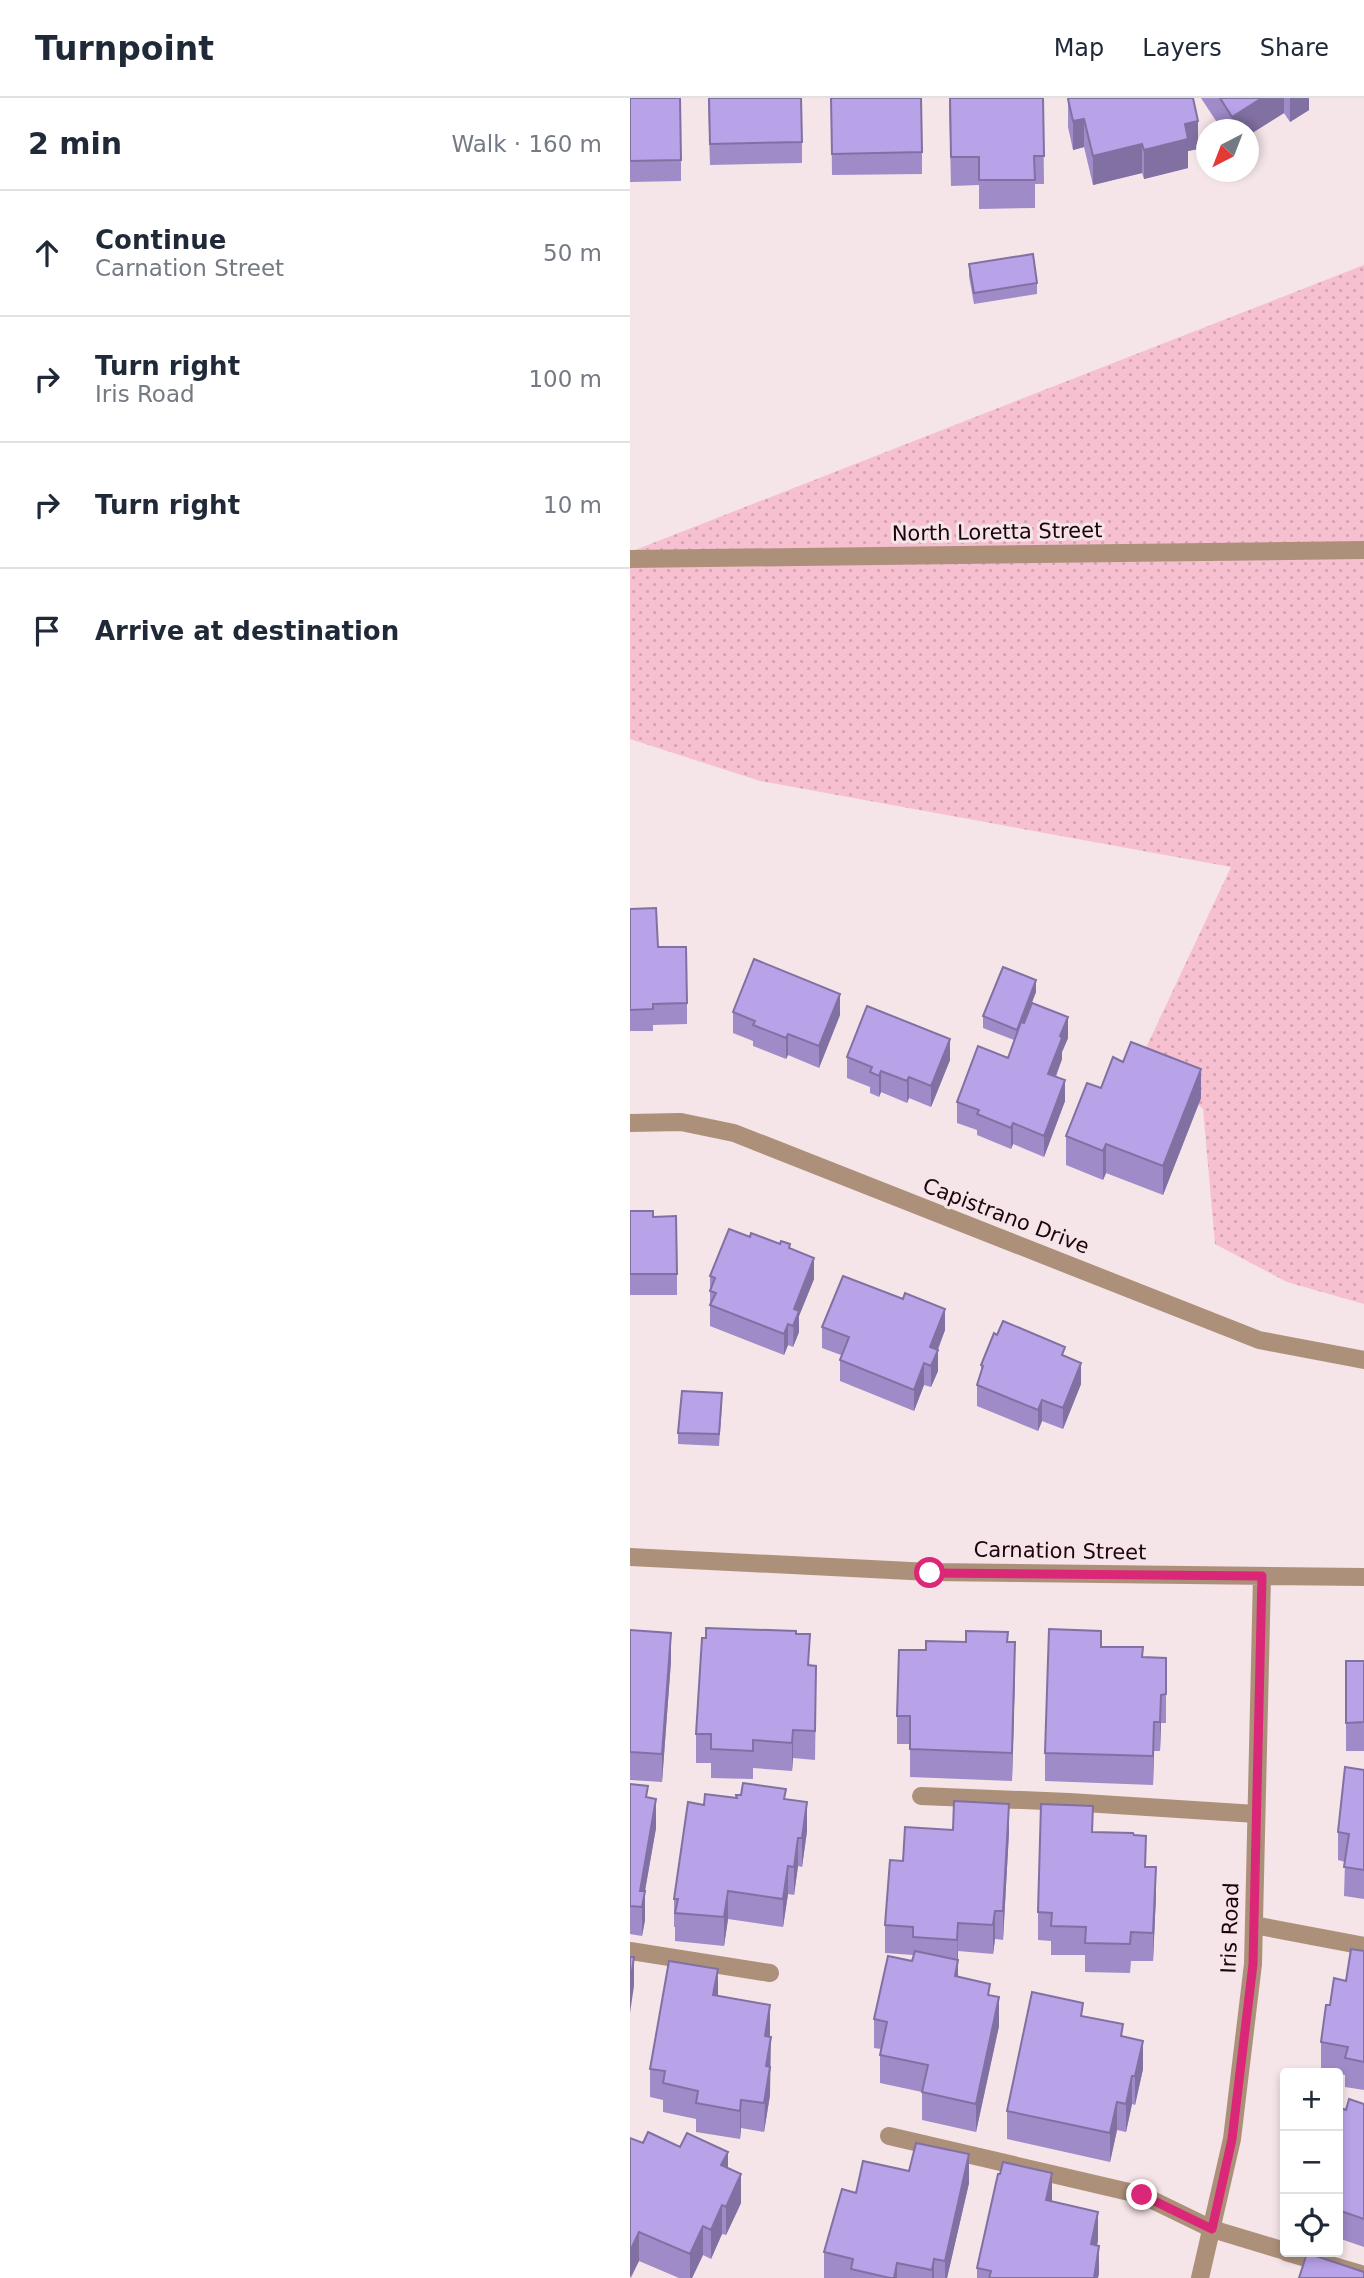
<!DOCTYPE html>
<meta charset="utf-8">
<style>
:root{--surface:#fff;--page:#f2f2f3;--text:#1f2937;--muted:#747a83;--line:#e0e1e3}
body{margin:0;font-family:"DejaVu Sans",sans-serif;background:var(--page);color:var(--text)}
.controls{position:absolute;right:21px;bottom:21px;display:grid;overflow:hidden;border-radius:7px;box-shadow:0 4px 10px #0003}
.controls button{width:63px;height:63px;display:grid;place-items:center;padding:0;border:0;border-bottom:2px solid var(--line);background:var(--surface);color:var(--text);font:35px sans-serif}
.compass{position:absolute;left:566px;top:21px;width:63px;height:63px;border-radius:50%;background:var(--surface);box-shadow:0 4px 10px #0003;rotate:222deg}
.stop{position:absolute;width:21px;height:21px;margin:-16px;border:5px solid #db2777;border-radius:50%;background:#fff}
.stop.end{background:#db2777;border-color:#fff;box-shadow:0 2px 7px #0008}
.list{margin:0;padding:0;list-style:none}
h2{display:flex;justify-content:space-between;align-items:center;height:91px;margin:0;padding:0 28px;font-size:30px}
h2 small{font-size:23px;font-weight:400;color:var(--muted)}
.list li{display:grid;grid-template-columns:46px 1fr auto;gap:21px;align-items:center;box-sizing:border-box;height:126px;padding:0 28px;border-top:2px solid var(--line)}
.list b{display:block;font-size:26px;white-space:nowrap}
.list p{margin:0;font-size:23px;white-space:nowrap;color:var(--muted)}
.list em{font-size:23px;font-style:normal;color:var(--muted)}
.icon{flex:none;width:38px;height:38px;fill:none;stroke:currentColor;stroke-width:2;stroke-linecap:round;stroke-linejoin:round}
.map{position:relative;flex:none;width:734px;height:2180px;overflow:hidden}
header{display:flex;align-items:center;gap:42px;box-sizing:border-box;height:98px;padding:0 35px;background:var(--surface);border-bottom:2px solid var(--line)}
header strong{font-size:33px}
nav{display:flex;gap:38px;margin-inline-start:auto;font-size:24px}
main{display:flex}
aside{flex:1;background:var(--surface)}
.map>svg:first-child{display:block}
.grass{fill:url(#grass-dots)}
.lines{fill:none;stroke-linecap:round;stroke-linejoin:round}
.service{stroke:#ac907a;stroke-width:18}
.minor{stroke:#ac907a;stroke-width:18}
.tertiary{stroke:#ac907a;stroke-width:18}
.wall{fill:#9e8bc8}
.shaded-wall{fill:#8171a2}
.building{fill:#b8a2e8;stroke:#8171a2;stroke-width:2}
.route{stroke:#db2777;stroke-width:9}
.labels{text-anchor:middle;dominant-baseline:central;stroke-width:6;stroke-linejoin:round;paint-order:stroke}
.street-label{font-size:21px;fill:#1d030d;stroke:#f5e4e8}
</style>
<header>
<strong>Turnpoint</strong>
<nav><a>Map</a><a>Layers</a><a>Share</a></nav>
</header>
<main>
<aside>
<h2>2 min<small>Walk · 160 m</small></h2>
<ul class="list">
<li><svg class="icon" aria-label="ahead" viewBox="0 0 24 24"><path d="M12 20V5M6 11l6-6 6 6"/></svg><div><b>Continue</b><p>Carnation Street</p></div><em>50 m</em></li>
<li><svg class="icon" aria-label="right" viewBox="0 0 24 24"><path d="M7 20v-9h11M14 6l5 5-5 5"/></svg><div><b>Turn right</b><p>Iris Road</p></div><em>100 m</em></li>
<li><svg class="icon" aria-label="right" viewBox="0 0 24 24"><path d="M7 20v-9h11M14 6l5 5-5 5"/></svg><div><b>Turn right</b></div><em>10 m</em></li>
<li><svg class="icon" aria-label="arrive" viewBox="0 0 24 24"><path d="M6 21V4h12l-3 4 3 4H6"/></svg><div><b>Arrive at destination</b></div></li>
</ul>
</aside>
<div class="map">
<svg width="734" height="2180" viewBox="0 0 734 2180">
<defs>
<pattern id="grass-dots" width="8" height="8" patternUnits="userSpaceOnUse" patternTransform="scale(1.75)"><rect width="8" height="8" fill="#f6c0d0"/><path d="M2 2h.1M6 6h.1" fill="none" stroke="#d2a3b1" stroke-width="1.8" stroke-linecap="round"/></pattern>
</defs>
<rect width="100%" height="100%" fill="#f5e4e8"/>
<path class="grass" d="M734,167V1206L657,1184L585,1146L573,1011L514,954L601,769L130,683L0,641V454Z"/>
<g class="lines">
<path class="service" d="M291,1698L439,1704L626,1716
M624,1827L734,1848
M0,1853L140,1875
M259,2038L512,2097L582,2131L655,2153
M656,2154L734,2177"/>
<path class="minor" d="M0,461L734,452
M0,1459L300,1474L734,1479
M570,2180L602,2041L623,1866L632,1478"/>
<path class="tertiary" d="M0,1025L51,1024L104,1035L629,1242L734,1262"/>
</g>
<path class="wall" d="M0,0L51,62V83L0,84Z
M78,0L172,44V65L80,67Z
M201,0L292,54V76L202,77Z
M319,0H413L414,86H405V110L349,111V87L321,88Z
M571,0H679V12L660,24L654,15L619,37V32H592Z
M438,1L568,51L558,53V70L514,81L512,75L463,87L454,49L443,52L438,29Z
M339,166L407,185V196L344,206L339,178Z
M0,811L28,849L57,905V926L23,927V933H0Z
M406,894L394,924L438,940L432,954V961L426,979L435,1003L414,1059L383,1046L381,1051L347,1037V1032L327,1025V1004L378,960L384,942L353,930V918Z
M103,914L210,917L189,970L158,957L156,961L123,948V943L103,935Z
M217,959L320,962L301,1009L279,1000L277,1005L251,994L249,999L240,995V989L217,980Z
M471,990L571,1000L533,1097L476,1075L473,1082L436,1067V1038Z
M0,1113L23,1119L47,1176V1197H0Z
M120,1139L160,1150L184,1181L169,1218V1234L163,1249L158,1247L154,1257L80,1228V1178Z
M192,1229L315,1232L308,1252V1273L301,1289L294,1287L284,1313L210,1283V1262L211,1257L192,1250Z
M367,1237L435,1259L451,1286L433,1331L412,1323L408,1333L347,1308V1287L351,1274V1267Z
M92,1307L89,1348L48,1346V1335Z
M0,1532L41,1563L32,1684L0,1682Z
M166,1536L180,1567L186,1596L185,1662L163,1660L162,1673L123,1670V1681L81,1680V1665H66V1636Z
M378,1544L385,1573L382,1683L280,1679V1646H267V1618L296,1552Z
M471,1549L513,1559L536,1560V1625H531L530,1653H524L523,1687L415,1683V1655Z
M716,1563H734V1653H716Z
M734,1672V1801L714,1798L715,1764L708,1762V1734Z
M0,1686L18,1700L26,1730L15,1793V1822L12,1838L0,1836Z
M106,1700L156,1701L177,1733L172,1769L168,1768L164,1797L158,1796L153,1829L98,1821L94,1848L45,1843V1829H44V1801L74,1707Z
M323,1732L379,1734L373,1842L365,1841L363,1856L328,1853V1879L360,1897L369,1928L346,2034L292,2022V1994L250,1985V1957L251,1951L244,1950V1921L282,1863L283,1860V1857L255,1855V1827L273,1763Z
M463,1734L516,1769L526,1797L523,1863H501L500,1875L455,1874V1857H421V1843L408,1842V1814Z
M734,1853V1992L715,1989V1977L691,1973V1944L700,1907Z
M88,1898L140,1936V1997L134,2034L111,2030L110,2041L66,2034V2021L33,2014V2002L20,1999V1971Z
M453,1918L493,1938L513,1971L505,2007L502,2006L496,2034L487,2032L480,2064L377,2041V2013Z
M734,2006V2149L708,2140V2009L716,2012Z
M13,2045L50,2049L98,2070L111,2105L96,2137L92,2136L81,2161L73,2157L62,2180H49L9,2163L1,2180Z
M279,2073L339,2085L317,2180H194V2154L226,2095Z
M422,2104L468,2142L467,2147L468,2180H347V2170Z"/>
<path class="shaded-wall" d="M632,0H654V15L619,37V32H602V19Z
M660,0H679V12L660,24Z
M454,21V49L443,52V23Z
M568,23V51L558,53V70L514,81V52L555,26Z
M512,46V75L463,87V58Z
M406,882V894L387,943V932Z
M210,896V917L189,970V948Z
M438,919V940L432,954V961L418,997V976L430,938Z
M158,936V957L156,961V940Z
M320,941V962L301,1009V988Z
M571,971V1000L533,1097V1068Z
M251,973V994L249,999V978Z
M279,979V1000L277,1005V983Z
M435,982V1003L414,1059V1038Z
M383,1025V1046L381,1051V1030Z
M476,1046V1075L473,1082V1053Z
M184,1160V1181L169,1218V1234L163,1249L164,1211Z
M315,1211V1232L301,1268L300,1249Z
M158,1226V1247L154,1257V1236Z
M308,1252V1273L301,1289V1268Z
M294,1265V1287L284,1313V1292Z
M451,1265V1286L433,1331V1310Z
M412,1302V1323L408,1333V1312Z
M41,1535V1563L32,1684V1656Z
M385,1544V1573L382,1683V1655Z
M531,1597V1625L530,1653V1624Z
M524,1624V1653L523,1687V1658Z
M163,1632V1660L162,1673V1645Z
M26,1701V1730L12,1809L10,1793Z
M177,1704V1733L172,1769V1740Z
M379,1706V1734L373,1842V1813Z
M168,1740V1768L164,1797V1769Z
M158,1768V1796L153,1829V1801Z
M526,1769V1797L523,1863V1835Z
M15,1793V1822L12,1838V1809Z
M98,1793V1821L94,1848V1819Z
M365,1813V1841L363,1856V1827Z
M328,1825V1864V1862V1890L325,1878L327,1866Z
M4,1859V1888L0,1915V1887Z
M88,1871V1899L83,1897Z
M369,1899V1928L346,2034V2006Z
M140,1907V1936L135,1966V1938Z
M141,1939L140,1997L134,2034L136,1968Z
M513,1943V1971L505,2007V1978Z
M502,1978V2006L496,2034V2006Z
M111,2002V2030L110,2041V2013Z
M487,2004V2032L480,2064V2035Z
M98,2054V2083L91,2067Z
M339,2056V2085L317,2180H315V2163Z
M422,2075V2103L416,2102Z
M111,2076V2105L96,2137V2109Z
M92,2107V2136L81,2161V2132Z
M468,2114V2142L461,2175V2146Z
M73,2128V2157L62,2180H60V2156Z
M9,2134V2163L0,2180V2153Z
M469,2148V2176L468,2180H464Z
M304,2161V2180H302V2172Z
M267,2165V2180H264Z"/>
<path class="building" d="M0,0H50L51,62L0,63Z
M79,0H171L172,44L80,46Z
M201,0H291L292,54L202,56Z
M320,0H413L414,58H404L405,82H349V59H321Z
M440,0H563L568,23L555,26L558,41L514,52L512,46L463,58L454,21L443,23L438,1Z
M590,0H632L602,19Z
M403,156L407,185L344,195L339,166Z
M26,810L28,849H56L57,905L23,906V911L0,912V811Z
M124,861L210,896L189,948L158,936L156,940L123,927L125,923L103,914Z
M373,869L406,882L387,932L353,918Z
M402,905L438,919L430,938L432,940L418,976L435,982L414,1038L383,1025L381,1030L347,1016L349,1012L327,1004L348,948L378,960L391,924L394,925Z
M237,908L320,941L301,988L279,979L277,983L251,973L249,978L240,974L242,969L217,959Z
M501,944L571,971L533,1068L476,1046L473,1053L436,1038L457,985L471,990L483,959L493,964Z
M0,1113H23V1119L46,1118L47,1176H0Z
M99,1131L120,1139L121,1135L150,1146L151,1143L160,1146L159,1150L184,1160L164,1211L169,1213L163,1228L158,1226L154,1236L80,1207L86,1195L80,1193L85,1180L80,1178Z
M213,1178L273,1201L275,1195L315,1211L300,1249L308,1252L301,1268L294,1265L284,1292L210,1262L219,1239L192,1229Z
M373,1223L435,1249L432,1257L451,1265L433,1310L412,1302L408,1312L347,1287L353,1268L351,1267L364,1235L367,1237Z
M52,1293L92,1295L89,1336L48,1335Z
M76,1530L166,1533V1536H180L178,1567L186,1568L185,1633L163,1632L162,1645L123,1642V1653L81,1651V1636H66L72,1540H76Z
M419,1531L471,1533V1549H513L512,1559L536,1560V1596L531,1597L530,1624H524L523,1658L415,1655Z
M0,1532L41,1535L32,1656L0,1654Z
M336,1533L378,1534L377,1544H385L382,1655L280,1651V1618H267L269,1552H296V1543L336,1544Z
M716,1563H734V1624L716,1625Z
M715,1669L734,1672V1772L714,1769L719,1736L708,1734Z
M113,1685L156,1691L154,1701L177,1704L172,1740H168L164,1769L158,1768L153,1801L98,1793L94,1819L45,1815L48,1801H44L58,1704L74,1707L75,1696L107,1700L106,1697H111Z
M0,1686L18,1688L16,1699L26,1701L10,1793H15L12,1809L0,1808Z
M324,1703L379,1706L373,1813H365L363,1827L328,1825L327,1842L283,1839V1829L255,1827L260,1762L273,1763L275,1729L323,1732Z
M411,1706L463,1708L462,1734L503,1735L504,1737L516,1738L515,1769H526L523,1835L501,1834L500,1846L455,1845L456,1829L421,1828L422,1815L408,1814Z
M721,1851L734,1853V1964L715,1960L718,1949L691,1944L696,1907H700L704,1880L716,1883Z
M285,1853L328,1862L325,1878L360,1886L358,1897L369,1899L346,2006L292,1994L298,1967L250,1957L257,1924L244,1921L258,1858L282,1863Z
M0,1859H4L0,1887Z
M39,1863L88,1871L83,1897L140,1907L135,1938L141,1939L136,1968L140,1969L134,2005L111,2002L110,2013L66,2005L68,1993L33,1985L35,1973L20,1971Z
M402,1894L453,1905L451,1918L493,1926L491,1938L513,1943L505,1978H502L496,2006L487,2004L480,2035L377,2013Z
M719,2001L734,2006V2121L708,2112V2009L716,2012Z
M18,2034L50,2049L57,2035L98,2054L91,2067L111,2076L96,2109L92,2107L81,2132L73,2128L60,2156L9,2134L0,2153V2040L13,2045Z
M286,2045L339,2056L315,2163L304,2161L302,2172L267,2165L264,2180H260L221,2171L223,2161L194,2154L212,2091L226,2095L233,2063L279,2073Z
M373,2064L422,2075L416,2102L468,2114L461,2146L469,2148L464,2180H359L361,2173L347,2170L368,2076H370Z
M677,2155L734,2174V2180H669Z"/>
<g class="lines">
<path class="route" d="M300,1475L632,1478L623,1866L602,2041L582,2131L512,2097"/>
</g>
<g class="labels">
<g class="street-label">
<text transform="translate(367 434) rotate(-1)">North Loretta Street</text>
<text transform="translate(376 1118) rotate(21)">Capistrano Drive</text>
<text transform="translate(430 1453) rotate(1)">Carnation Street</text>
<text transform="translate(600 1830) rotate(-88)">Iris Road</text>
</g>
</g>
</svg>
<div class="controls">
<button>+</button>
<button>−</button>
<button><svg class="icon" aria-label="locate" viewBox="0 0 24 24"><circle cx="12" cy="12" r="6"/><path d="M12 2v4M12 18v4M2 12h4M18 12h4"/></svg></button>
</div>
<svg class="compass" viewBox="-18 -18 36 36"><path d="M0-13l5 13h-10z" fill="#e53935"/><path d="M0 13l5-13h-10z" fill="#747a83"/></svg>
<div class="stop" style="left:300px;top:1475px"></div>
<div class="stop end" style="left:512px;top:2097px"></div>
</div>
</main>
